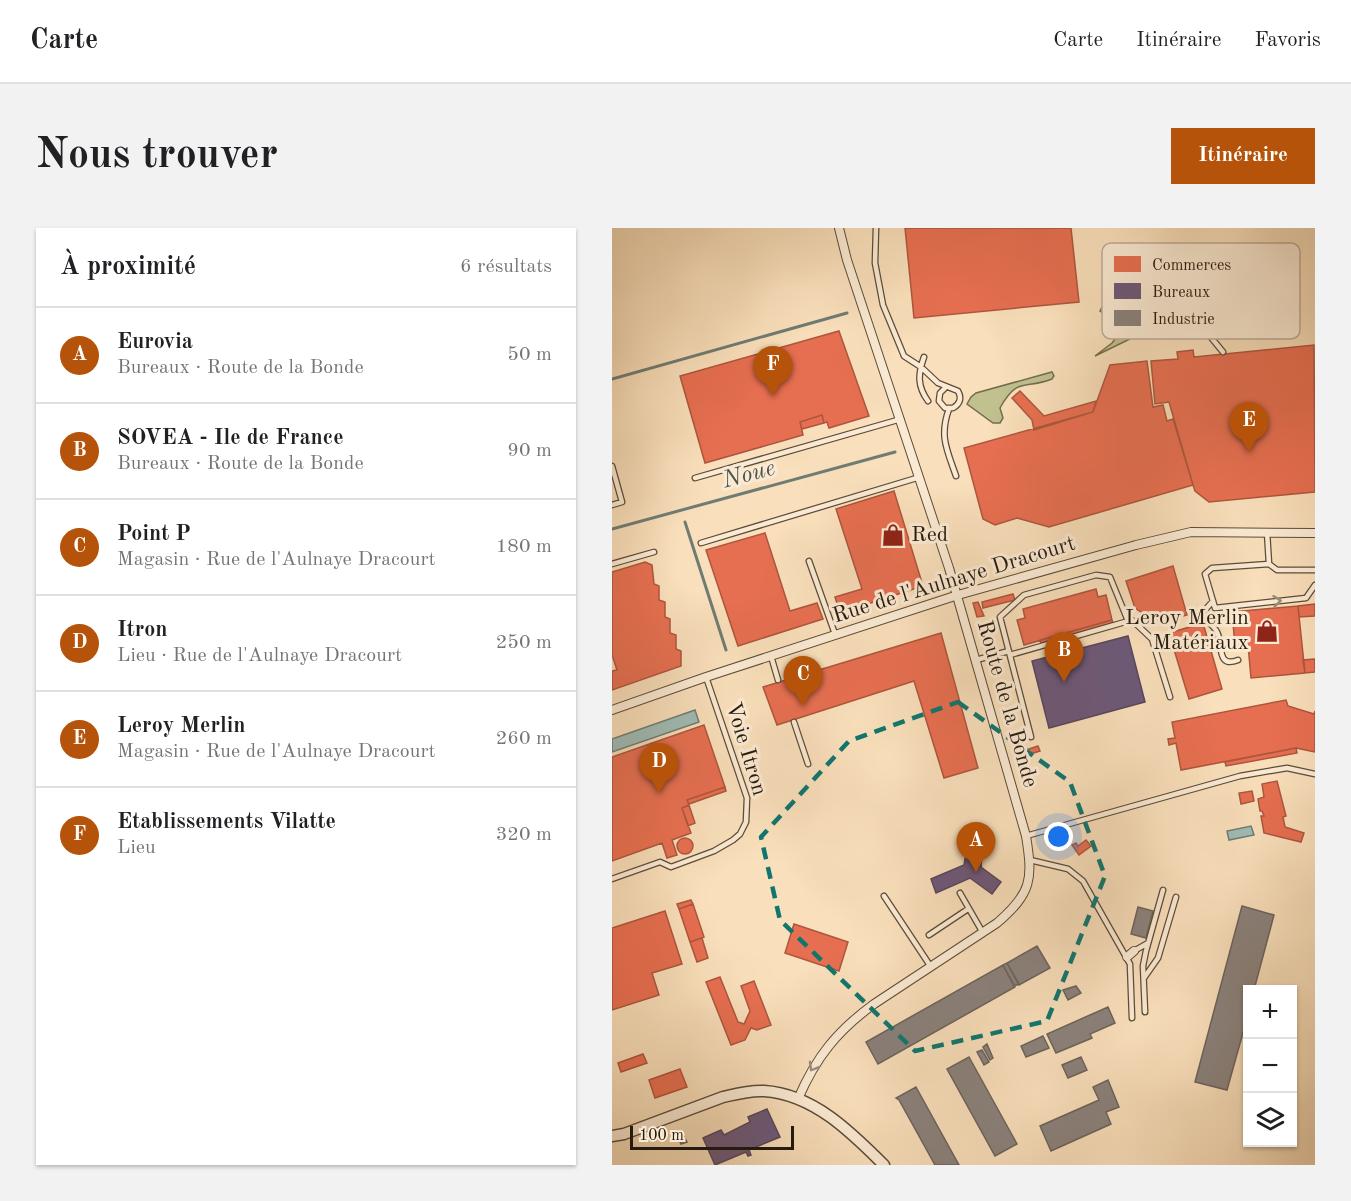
<!DOCTYPE html>
<html lang="fr">
<meta charset="utf-8">
<style>
:root{--surface:#fff;--page:#f2f2f2;--text:#202124;--muted:#757577;--line:#e0e0e0;--accent:#b45309}
body{margin:0;font-family:"Old Standard TT",serif;background:var(--page);color:var(--text)}
.controls{position:absolute;right:18px;bottom:18px;display:grid;overflow:hidden;border-radius:0px;box-shadow:0 2px 4px #0004}
.controls button{width:54px;height:54px;display:grid;place-items:center;padding:0;border:0;border-bottom:2px solid var(--line);background:var(--surface);color:var(--text);font:30px sans-serif}
.scale{position:absolute;left:18px;bottom:15px;width:164px;box-sizing:border-box;padding-left:6px;border:3px solid #261b0e;border-top:0;font-size:16px;line-height:21px;white-space:nowrap;color:#261b0e;-webkit-text-stroke:4px #fbead3;paint-order:stroke}
.you{position:absolute;left:447px;top:609px;width:21px;height:21px;margin:-15px;border:4px solid #fff;border-radius:50%;background:#1a73e8;box-shadow:0 0 0 9px #1a73e833}
.badge{display:grid;place-items:center;width:39px;height:39px;border-radius:50%;background:var(--accent);color:#fff;font-size:20px;font-weight:700}
.pin{position:absolute;translate:-50% -50px;filter:drop-shadow(0 2px 3px #0008)}
.pin::after{content:'';position:absolute;top:32px;width:21px;height:18px;background:inherit;clip-path:polygon(0 0,100% 0,50% 100%)}
.list{margin:0;padding:0;list-style:none}
h2{display:flex;justify-content:space-between;align-items:center;height:78px;margin:0;padding:0 24px;font-size:26px}
h2 small{font-size:20px;font-weight:400;color:var(--muted)}
.list li{display:grid;grid-template-columns:39px 1fr auto;gap:18px;align-items:center;box-sizing:border-box;height:96px;padding:0 24px;border-top:2px solid var(--line)}
.list b{display:block;font-size:22px;white-space:nowrap}
.list p{margin:0;font-size:20px;white-space:nowrap;color:var(--muted)}
.list em{font-size:20px;font-style:normal;color:var(--muted)}
.icon{flex:none;width:33px;height:33px;fill:none;stroke:currentColor;stroke-width:2;stroke-linecap:round;stroke-linejoin:round}
.map{position:relative;flex:none;width:703px;height:937px;overflow:hidden;border-radius:0px}
header{display:flex;align-items:center;gap:36px;box-sizing:border-box;height:84px;padding:0 30px;background:var(--surface);border-bottom:2px solid var(--line)}
header strong{font-size:28px}
nav{display:flex;gap:33px;margin-inline-start:auto;font-size:21px}
.intro{display:flex;align-items:center;justify-content:space-between;box-sizing:border-box;height:144px;padding:0 36px}
h1{margin:0;font-size:42px}
.button{padding:15px 27px;border-radius:0px;background:var(--accent);color:#fff;font-size:21px;font-weight:700}
main{display:flex;gap:36px;padding:0 36px}
aside{flex:1;background:var(--surface);border-radius:0px;box-shadow:0 2px 4px #0004}
.map>svg:first-child{display:block}
.green{fill:#c0c18e;stroke:#736e4e;stroke-width:1.5}
.water{fill:#9fbcb6;stroke:#6f7c73;stroke-width:1.5}
.shops{fill:#e76f51;stroke:#ad563d;stroke-width:1.5}
.offices{fill:#6d597a;stroke:#58465a;stroke-width:1.5}
.industry{fill:#8a817c;stroke:#6c625b;stroke-width:1.5}
.lines{fill:none;stroke-linecap:round;stroke-linejoin:round}
.stream{stroke:#6f7c73;stroke-width:3}
.service-casing{stroke:#5b4c39;stroke-width:7}
.minor-casing{stroke:#5b4c39;stroke-width:10}
.tertiary-casing{stroke:#5b4c39;stroke-width:13}
.service{stroke:#fbead3;stroke-width:4.5}
.minor{stroke:#fbead3;stroke-width:8}
.tertiary{stroke:#fbead3;stroke-width:10}
.oneway{stroke:#9b8d7a}
.marked{fill:none;stroke:#0f766e;stroke-width:4.5;stroke-dasharray:12 8;stroke-linejoin:round}
.labels{text-anchor:middle;dominant-baseline:central;stroke-width:6;stroke-linejoin:round;paint-order:stroke}
.poi-label{font-size:22px;fill:#261b0e;stroke:#fbead3;text-anchor:start}
.street-label{font-size:22px;fill:#261b0e;stroke:#fbead3}
.water-label{font-size:24px;font-style:italic;fill:#505349;stroke:#fbead3}
.key{fill:#fbead3;stroke:#bbac98;stroke-width:1.5}
.key-label{font-size:16px;fill:#261b0e}
</style>
<header>
<strong>Carte</strong>
<nav><a>Carte</a><a>Itinéraire</a><a>Favoris</a></nav>
</header>
<div class="intro"><h1>Nous trouver</h1><a class="button">Itinéraire</a></div>
<main>
<aside>
<h2>À proximité<small>6 résultats</small></h2>
<ul class="list">
<li><span class="badge">A</span><div><b>Eurovia</b><p>Bureaux · Route de la Bonde</p></div><em>50 m</em></li>
<li><span class="badge">B</span><div><b>SOVEA - Ile de France</b><p>Bureaux · Route de la Bonde</p></div><em>90 m</em></li>
<li><span class="badge">C</span><div><b>Point P</b><p>Magasin · Rue de l'Aulnaye Dracourt</p></div><em>180 m</em></li>
<li><span class="badge">D</span><div><b>Itron</b><p>Lieu · Rue de l'Aulnaye Dracourt</p></div><em>250 m</em></li>
<li><span class="badge">E</span><div><b>Leroy Merlin</b><p>Magasin · Rue de l'Aulnaye Dracourt</p></div><em>260 m</em></li>
<li><span class="badge">F</span><div><b>Etablissements Vilatte</b><p>Lieu</p></div><em>320 m</em></li>
</ul>
</aside>
<div class="map">
<svg width="703" height="937" viewBox="0 0 703 937">
<rect width="100%" height="100%" fill="#f9dfbb"/>
<filter id="stains"><feTurbulence type="fractalNoise" baseFrequency=".00333" numOctaves="4"/><feColorMatrix values="0 0 0 0 .2 0 0 0 0 .09 0 0 0 0 .02 0 0 0 .5 -.17"/></filter>
<radialGradient id="worn" r=".72"><stop offset=".6" stop-color="#630" stop-opacity="0"/><stop offset="1" stop-color="#630" stop-opacity=".3"/></radialGradient>
<path class="green" d="M545,52L542,58L516,76L505,94L488,83L494,72L500,67L526,59L533,53Z
M512,100L520,110L483,128L500,115Z
M440,144L442,148L440,151C412,162 406,148 388,180L391,190L388,195H381L355,176L359,169L364,165Z"/>
<path class="water" d="M83,482L87,494L0,524V511Z
M639,598L642,607L617,612L615,603Z"/>
<path class="shops" d="M293,0H459L467,74L302,90Z
M227,103L257,188L217,200L215,194L212,195L210,187L188,194L191,207L93,235L68,148Z
M702,117L703,264L597,274L583,263L581,257L557,174L543,176L539,133L566,131L565,124L581,122L582,129Z
M535,133L541,179L551,177L555,193L561,191L581,257L437,299L405,290L383,297L371,291L352,220L481,184L498,137Z
M408,163L432,188L484,173L481,184L422,202L420,192L400,170Z
M210,187L212,195L190,201L188,194Z
M282,263L311,358L228,385L223,369L250,361L224,281Z
M153,305L178,383L205,375L211,391L126,418L94,322Z
M33,334L40,337L42,356L47,358V372L53,374V389L58,391V405L64,407V421L69,423V438L0,462V443L5,442L0,427V344Z
M561,338L575,387L545,395L523,380L514,353Z
M484,361L486,369L494,367L500,392L412,417L405,392L413,390L411,381Z
M401,366L403,372L371,380L370,374Z
M366,374L372,388L365,389L361,375Z
M703,376V388L687,389L686,378Z
M686,378L693,445L639,450L636,417L623,418L620,384Z
M500,392L501,395L429,415L428,412Z
M591,395L610,461L577,471L557,405Z
M329,405L366,540L332,550L302,453L165,497L151,459Z
M703,431V444L693,445L691,432Z
M674,472L676,478L702,486L703,483V524L684,520L569,542L564,515L557,517L556,511L563,510L560,494Z
M92,497L113,559L75,572L77,577L70,580L79,605L60,612L65,627L55,630L50,615L0,633V529Z
M426,518L428,523L412,528L411,523Z
M684,520L685,525L614,538L613,534Z
M665,553L674,588L671,589L673,599L692,605L689,614L652,605L649,588H652L650,583H648L646,571L652,569L650,556Z
M113,559L114,563L77,576L75,572Z
M640,563L642,573L629,576L627,565Z
M77,577L83,595L76,598L70,580Z
M65 618a8 8 0 1 1 16 0a8 8 0 1 1-16 0Z
M474,612L479,618L467,627L460,617L464,615L466,618Z
M79,672L81,676L67,681L65,676Z
M81,676L92,709L78,714L67,681Z
M53,683L70,736L40,745L47,767L0,782V700Z
M182,696L236,714L227,743L173,725Z
M90,710L96,730L85,734L78,714Z
M108,749L126,794L132,796L138,783L129,758L142,753L159,797L145,802L139,800L133,812L119,817L94,754Z
M31,826L35,835L9,844L6,835Z
M68,841L75,859L43,870L37,852Z"/>
<path class="offices" d="M516,408L533,474L437,500L420,433Z
M357,610L371,612L369,639L389,654L380,666L358,650L324,665L319,651L352,637Z
M155,881L168,909L137,922L139,927L136,928L134,924L103,937L91,910L109,902L112,907L138,894L136,889Z"/>
<path class="industry" d="M630,678L662,687L642,762H636V787L615,862L583,854Z
M526,679L541,683L534,710L519,706Z
M425,718L438,740L407,757L395,735Z
M395,735L407,756L402,758L391,737Z
M391,737L403,759L266,836L254,814Z
M464,758L469,765L456,772L451,762Z
M496,779L503,795L478,806L480,810L444,825L435,806Z
M431,808L437,820L414,829L409,818Z
M375,816L381,830L378,832L371,819Z
M370,822L377,834L372,837L365,824Z
M357,829L405,916L383,928L335,841Z
M469,829L475,842L456,850L450,837Z
M496,852L507,879L494,884L499,896L439,923L428,898L487,872L481,859Z
M304,859L347,937H323L287,872L284,870Z
M69,903L75,914L69,916L64,905Z"/>
<g class="lines">
<path class="stream" d="M0,151L235,85
M73,294L114,422
M0,301L283,224"/>
<g class="service-casing">
<path id="service" d="M264,0L263,35L271,77L292,128L309,139L326,155L346,163C350,170 348,176 341,180H333L327,173L328,165L334,159
M521 90a16 16 0 1 1 32 0a16 16 0 1 1-32 0Z
M584,91L611,124
M312,129C306,146 305,158 316,173
M337,181C327,208 335,222 344,248
M0,238L10,274L0,277
M83,250L289,191
M655,304L657,336L665,342H703
M89,315L308,249
M197,333L223,406
M0,336L42,324
M657,336L600,340L593,346L603,380L694,370L703,357
M601,373L592,383V390C596,394 602,398 605,404C611,415 604,441 626,432
M398,427L520,392L540,411L558,469
M159,428L166,452
M364,432L397,423
M182,494L196,536
M419,509L388,389L412,367L484,347L498,349L516,393
M414,608L628,548L675,540L703,546
M418,632L456,641L471,653L518,736L520,790
M0,651L48,634L59,639L102,623L121,612L128,606L134,594L135,570L94,449
M348,665L371,705
M272,668L319,739
M317,707L356,681
M522,723L536,715
M532,750L546,730L564,669
M533,784L531,738L534,723L551,662"/>
</g>
<g class="minor-casing">
<path id="minor" d="M0,482L94,449L346,367L524,317L579,304L703,305
M515,729L522,723
M186,871C204,829 225,803 262,776L385,695C420,665 421,651 414,608L337,340L235,32L227,0"/>
</g>
<g class="tertiary-casing">
<path id="tertiary" d="M0,908L12,906L111,869C124,866 138,862 152,863C201,866 239,904 272,937"/>
</g>
<use href="#service" class="service"/>
<use href="#minor" class="minor"/>
<use href="#tertiary" class="tertiary"/>
</g>
<defs><path id="oneway-chevron" d="M-2-3.5L2.5 0L-2 3.5" fill="none" stroke-width="1.6" stroke-linecap="round" stroke-linejoin="round" transform="scale(1.5)"/></defs>
<g class="oneway">
<use href="#oneway-chevron" transform="translate(665 373) rotate(-6)"/>
<use href="#oneway-chevron" transform="translate(201 839) rotate(120)"/>
</g>
<path class="marked" d="M346,474L458,554L493,648L435,793L303,823L168,692L149,609L237,513Z"/>
<defs>
<g id="shop-bare" transform="scale(1.8)"><path d="M-5-2.5h2.3a2.7 3.5 0 0 1 5.4 0H5L5.5 6h-11ZM-1.5-2.5h3a1.5 2.3 0 0 0-3 0Z" fill="#8f2418" stroke="#fbead3" stroke-width="2.5" paint-order="stroke"/></g>
</defs>
<g fill-rule="evenodd">
<use href="#shop-bare" x="281" y="307"/>
<use href="#shop-bare" x="655" y="403"/>
</g>
<g class="labels">
<g class="poi-label">
<text x="299" y="307">Red</text>
<text x="637" y="390" text-anchor="end">Leroy Merlin<tspan x="637" dy="25">Matériaux</tspan></text>
</g>
<g class="street-label">
<text transform="translate(342 352) rotate(-17)">Rue de l'Aulnaye Dracourt</text>
<text transform="translate(395 476) rotate(74)">Route de la Bonde</text>
<text transform="translate(134 521) rotate(73)">Voie Itron</text>
</g>
<g class="water-label">
<text transform="translate(137 247) rotate(-15)">Noue</text>
</g>
</g>
<rect x="490" y="15" width="198" height="96" rx="9" class="key"/>
<rect x="502" y="28" width="27" height="16" fill="#e76f51"/>
<rect x="502" y="55" width="27" height="16" fill="#6d597a"/>
<rect x="502" y="82" width="27" height="16" fill="#8a817c"/>
<g class="key-label">
<text x="540" y="42">Commerces</text>
<text x="540" y="69">Bureaux</text>
<text x="540" y="96">Industrie</text>
</g>
<rect width="100%" height="100%" filter="url(#stains)"/>
<rect width="100%" height="100%" fill="url(#worn)"/>
</svg>
<div class="controls">
<button>+</button>
<button>−</button>
<button><svg class="icon" aria-label="layers" viewBox="0 0 24 24"><path d="M12 4l9 5-9 5-9-5zM3 14l9 5 9-5"/></svg></button>
</div>
<div class="scale">100 m</div>
<div class="you"></div>
<div class="pin badge" style="left:364px;top:644px">A</div>
<div class="pin badge" style="left:452px;top:454px">B</div>
<div class="pin badge" style="left:191px;top:478px">C</div>
<div class="pin badge" style="left:47px;top:565px">D</div>
<div class="pin badge" style="left:637px;top:224px">E</div>
<div class="pin badge" style="left:161px;top:168px">F</div>
</div>
</main>
